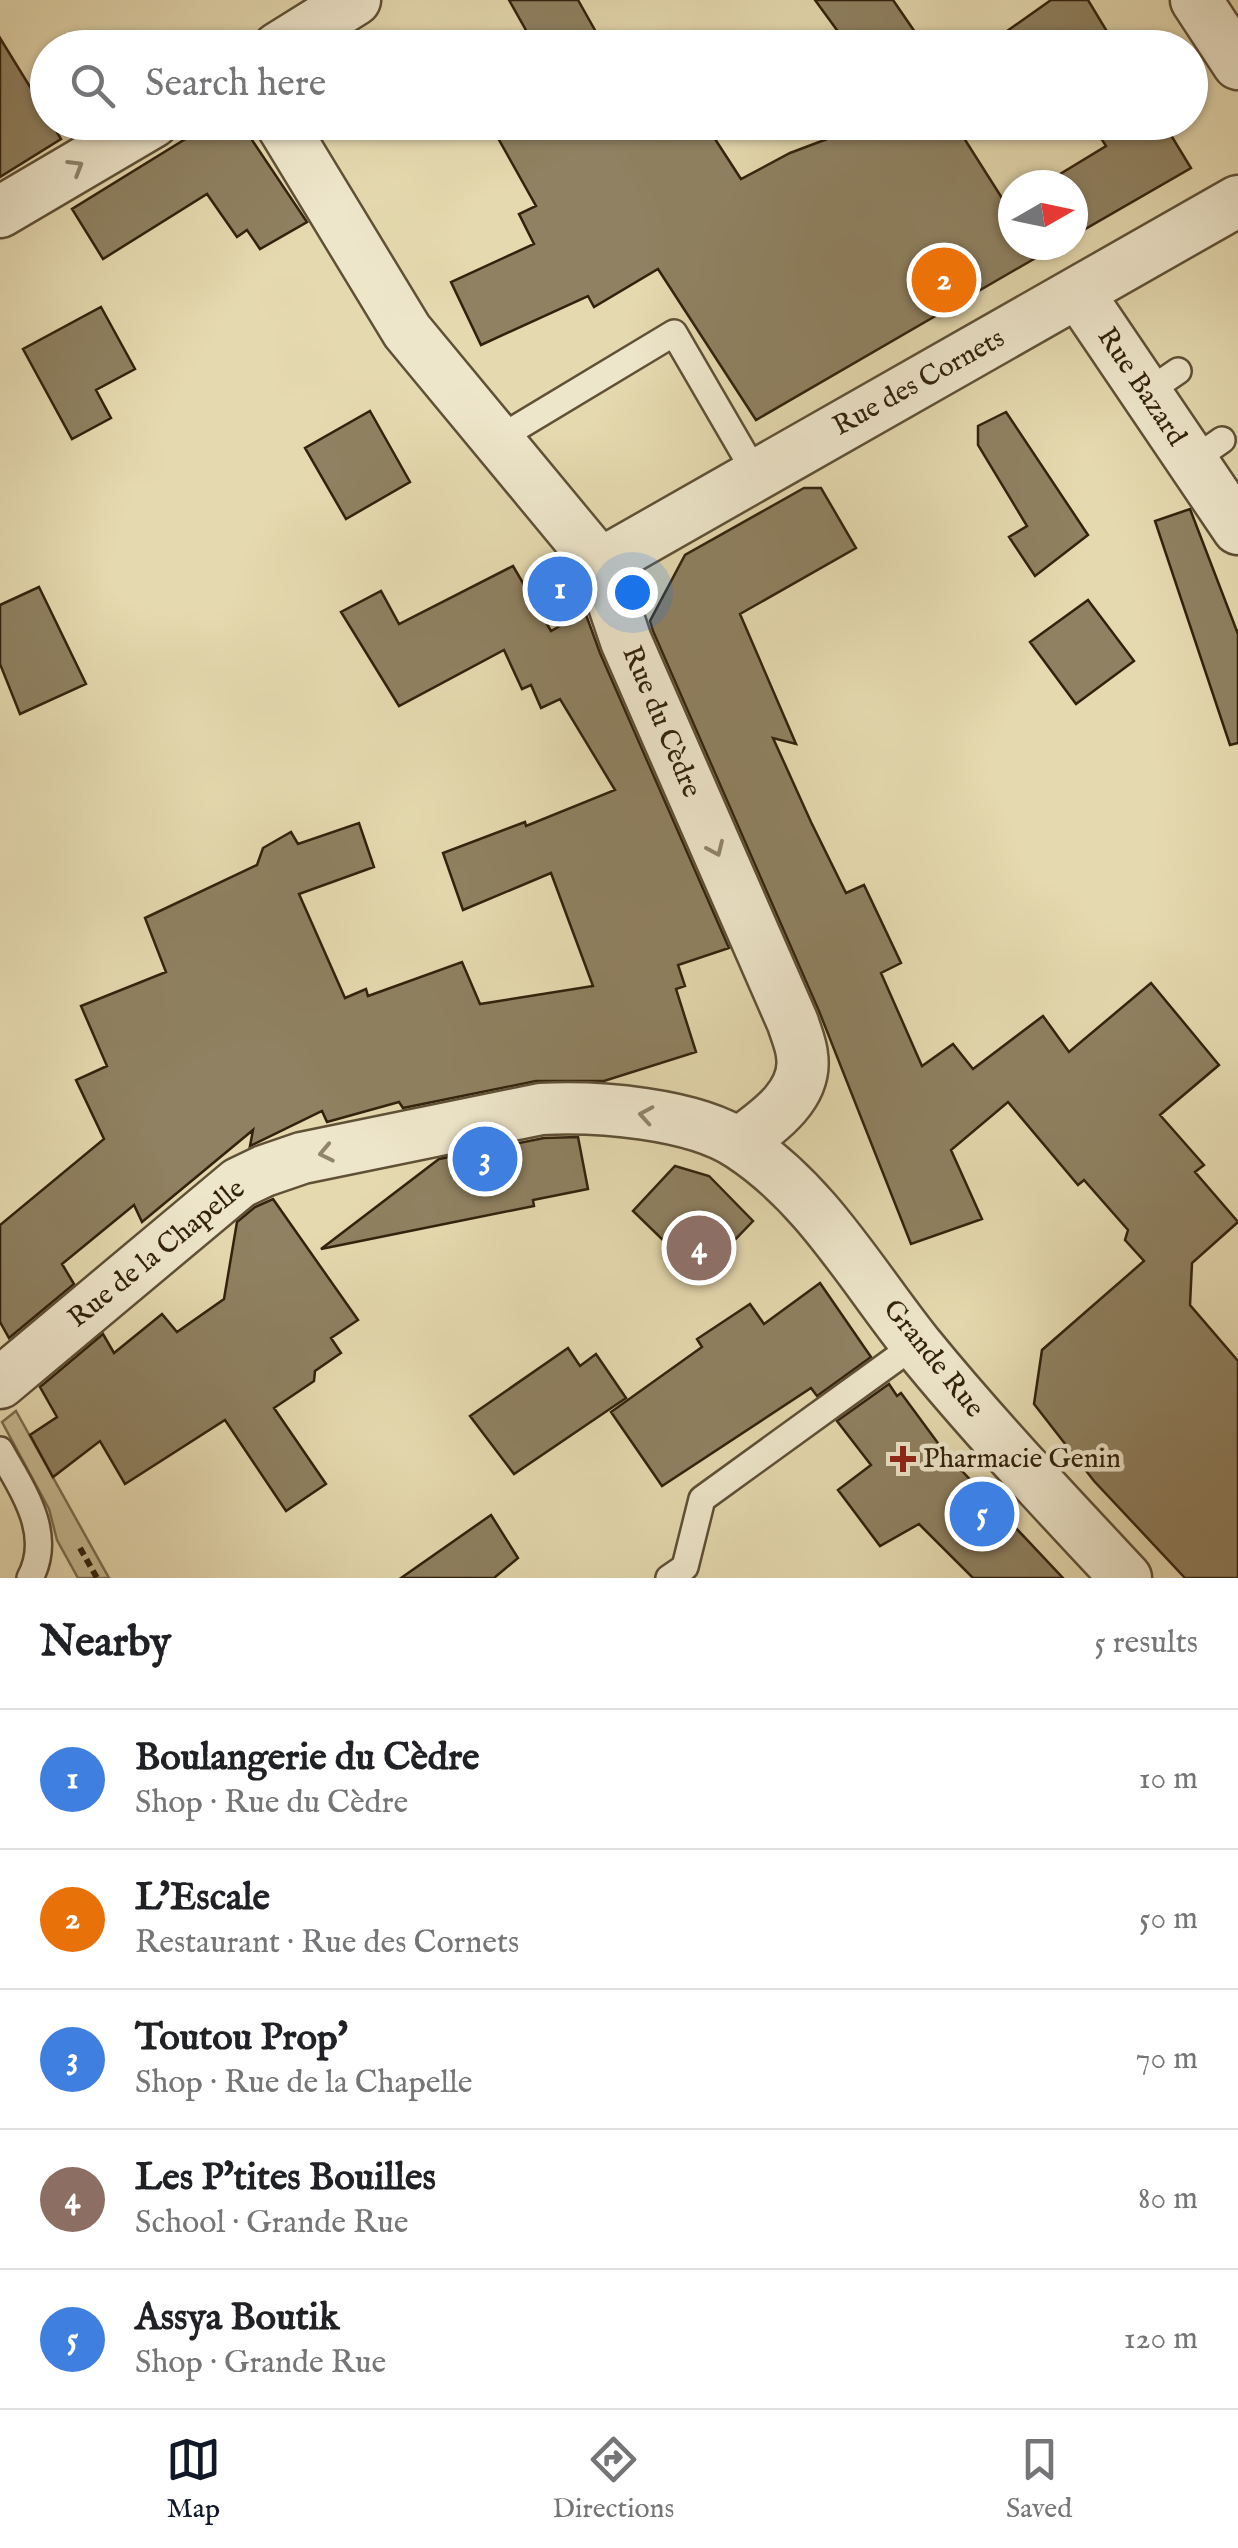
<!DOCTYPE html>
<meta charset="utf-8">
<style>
:root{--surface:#fff;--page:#f2f2f2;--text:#202124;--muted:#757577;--line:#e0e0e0;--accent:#111827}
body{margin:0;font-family:"IM FELL English",serif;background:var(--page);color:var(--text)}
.compass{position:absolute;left:998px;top:170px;width:90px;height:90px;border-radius:50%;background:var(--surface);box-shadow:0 2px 8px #0004;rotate:81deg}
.you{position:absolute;left:632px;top:592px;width:35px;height:35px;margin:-25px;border:8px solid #fff;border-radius:50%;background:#1a73e8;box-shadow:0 0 0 15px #1a73e833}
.badge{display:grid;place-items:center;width:65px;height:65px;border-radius:50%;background:var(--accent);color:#fff;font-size:32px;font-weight:700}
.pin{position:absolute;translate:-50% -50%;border:5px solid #fff;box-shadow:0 2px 10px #0006}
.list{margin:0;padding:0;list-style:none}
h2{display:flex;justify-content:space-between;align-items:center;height:130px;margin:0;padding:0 40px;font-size:42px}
h2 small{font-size:32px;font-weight:400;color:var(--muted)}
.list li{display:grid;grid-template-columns:65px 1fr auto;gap:30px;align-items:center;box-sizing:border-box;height:140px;padding:0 40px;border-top:2px solid var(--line)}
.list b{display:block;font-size:38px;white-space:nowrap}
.list p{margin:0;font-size:32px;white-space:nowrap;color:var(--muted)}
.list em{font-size:32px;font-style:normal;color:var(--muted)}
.icon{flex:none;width:55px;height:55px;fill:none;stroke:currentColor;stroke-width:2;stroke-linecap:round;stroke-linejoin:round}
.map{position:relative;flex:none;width:1238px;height:1578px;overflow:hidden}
.search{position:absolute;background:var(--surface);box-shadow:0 2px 8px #0004;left:30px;right:30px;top:30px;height:110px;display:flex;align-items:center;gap:25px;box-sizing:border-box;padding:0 35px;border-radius:55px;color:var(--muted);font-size:38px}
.sheet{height:830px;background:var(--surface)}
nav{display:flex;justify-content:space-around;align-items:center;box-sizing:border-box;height:140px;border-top:2px solid var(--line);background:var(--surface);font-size:28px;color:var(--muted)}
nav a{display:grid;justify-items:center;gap:5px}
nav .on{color:var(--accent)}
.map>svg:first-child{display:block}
.green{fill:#c7ba93;stroke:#7c6e50;stroke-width:2.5}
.building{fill:#8f8161;stroke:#32220d;stroke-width:2.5}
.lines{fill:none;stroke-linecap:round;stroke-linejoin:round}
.lane-casing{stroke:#5f5036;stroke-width:30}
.street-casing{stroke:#5f5036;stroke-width:55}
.path{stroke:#32220d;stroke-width:6;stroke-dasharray:8 5;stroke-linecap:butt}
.lane{stroke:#eee6cb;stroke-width:25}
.street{stroke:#eee6cb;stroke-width:50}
.oneway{stroke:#90846c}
.poi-dot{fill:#8f2418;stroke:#eee6cb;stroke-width:4}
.labels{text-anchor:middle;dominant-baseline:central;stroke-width:9;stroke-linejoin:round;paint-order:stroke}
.street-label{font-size:28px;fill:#32220d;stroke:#eee6cb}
.poi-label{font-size:28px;fill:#32220d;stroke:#eee6cb;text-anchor:start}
</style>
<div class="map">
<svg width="1238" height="1578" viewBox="0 0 1238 1578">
<rect width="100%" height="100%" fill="#e5d9af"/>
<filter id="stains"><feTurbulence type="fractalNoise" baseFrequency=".002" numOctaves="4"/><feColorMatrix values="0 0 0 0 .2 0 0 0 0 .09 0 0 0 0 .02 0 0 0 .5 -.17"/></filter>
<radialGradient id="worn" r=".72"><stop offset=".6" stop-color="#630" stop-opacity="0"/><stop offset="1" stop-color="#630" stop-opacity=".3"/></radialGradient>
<path class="green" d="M16,1411L109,1578H78L57,1540L49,1509L2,1422Z"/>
<path class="building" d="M509,0H578L605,48H536Z
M815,0H893L926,48H850Z
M1051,0H1088L1117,48H983Z
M0,38L48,116V122H51L61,139L0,177Z
M213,122H240L307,222L260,249L247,230L237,237L207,194L103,259L72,209Z
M489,122H704L741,179L790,153L872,122H980L962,135L1007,206L1013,202V245H1058L756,420L658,269L594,307L588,296L481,345L451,282L534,244L519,214L536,206Z
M1091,122H1163L1191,168L1073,236V185H1042L1106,146Z
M101,307L135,369L96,390L111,418L72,439L23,349Z
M370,411L410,482L346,519L305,448Z
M1006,412L1088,535L1035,576L1009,537L1027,526L978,445V426Z
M804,488H821L856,548L740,614L796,744L773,738L811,822L846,893L864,885L901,963L881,973L922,1066L953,1044L973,1069L1043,1016L1069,1052L1151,983L1219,1065L1160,1115L1204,1165L1195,1172L1238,1222L1192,1263L1190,1305L1238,1361V1578H1185L1094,1481L1034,1404L1042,1350L1144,1261L1125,1240L1128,1230L1084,1180L1078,1185L1008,1102L951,1150L982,1219L911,1244L819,1011L653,631L650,621L685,555Z
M1190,509L1238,634V743L1230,745L1155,521Z
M513,566L551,631L585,612L600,653L729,948L678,965L685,986L676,989L696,1052L604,1081H536L403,1108L399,1102L327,1122L322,1111L250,1146L253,1130L142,1222L134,1205L62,1264L74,1284L9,1338L0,1322V1225L104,1139L76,1080L107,1066L81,1006L166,972L145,918L257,865L263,848L291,832L298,844L359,823L374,867L299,894L345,998L366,989L368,996L462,962L480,1004L593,986L551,873L463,910L443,853L525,822L526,826L615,790L560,699L541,708L531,685L522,689L504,650L399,706L341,612L381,591L399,624Z
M39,587L86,684L20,714L0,664V605Z
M1088,600L1134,661L1076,704L1030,642Z
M578,1137L588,1189L533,1200L534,1206L321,1249L439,1159L544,1138Z
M675,1166L709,1176L753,1221L700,1276L633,1211Z
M273,1199L358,1320L331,1338L341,1353L315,1371L314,1381L274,1408L326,1484L286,1511L225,1420L125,1484L100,1441L53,1477L30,1435L57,1417L40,1387L103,1334L114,1353L162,1314L177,1332L224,1299L237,1222L255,1207Z
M820,1283L871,1357L817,1396L811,1388L662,1486L611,1412L702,1347L697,1339L750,1304L764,1324Z
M568,1348L580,1366L596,1354L626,1398L514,1474L470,1416Z
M889,1384L897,1396L901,1393L946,1454L1063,1578H973L919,1524L880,1546L838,1490L871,1465L837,1421Z
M491,1515L518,1558L494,1578H401Z"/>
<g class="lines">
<g class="lane-casing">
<path id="lane" d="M1146,393L1178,371
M498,439L674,333L756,474
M1192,461L1222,440
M0,1450C22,1490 54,1533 30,1578
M669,1578L685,1567L702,1499L916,1344"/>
</g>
<g class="street-casing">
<path id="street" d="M1196,0L1238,64
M278,48L355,0
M280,122L407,331L600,564L626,641L793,1023C796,1033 801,1044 802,1055C808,1095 768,1122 739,1143
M0,212L153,122
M1079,294L1238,529
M600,564L1238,201
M0,1383L239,1183L264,1171L302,1158L541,1109C597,1106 693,1113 741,1145C816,1194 862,1276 917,1345C983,1426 1055,1502 1126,1578"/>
</g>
<path class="path" d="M80,1548L97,1578"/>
<use href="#lane" class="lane"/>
<use href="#street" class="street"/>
</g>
<defs><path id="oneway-chevron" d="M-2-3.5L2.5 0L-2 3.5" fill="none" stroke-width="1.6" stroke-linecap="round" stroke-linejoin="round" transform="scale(2.5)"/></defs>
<g class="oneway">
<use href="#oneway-chevron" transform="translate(76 167) rotate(-31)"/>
<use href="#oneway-chevron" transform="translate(716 849) rotate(66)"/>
<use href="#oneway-chevron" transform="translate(646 1115) rotate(-170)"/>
<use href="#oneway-chevron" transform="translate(326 1153) rotate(168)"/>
</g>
<path class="poi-dot" d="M898 1444h10v10h10v10h-10v10h-10v-10h-10v-10h10z"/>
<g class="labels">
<g class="street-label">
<text transform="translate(919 383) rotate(-29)">Rue des Cornets</text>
<text transform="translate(1141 387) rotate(56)">Rue Bazard</text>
<text transform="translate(661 722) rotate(67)">Rue du Cèdre</text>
<text transform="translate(157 1254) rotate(-39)">Rue de la Chapelle</text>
<text transform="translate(933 1359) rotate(51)">Grande Rue</text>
</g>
<g class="poi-label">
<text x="923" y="1459">Pharmacie Genin</text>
</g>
</g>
<rect width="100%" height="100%" filter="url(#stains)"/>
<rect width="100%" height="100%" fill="url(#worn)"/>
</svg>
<svg class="compass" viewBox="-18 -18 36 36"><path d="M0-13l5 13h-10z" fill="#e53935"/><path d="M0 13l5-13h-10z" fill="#757577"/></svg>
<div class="you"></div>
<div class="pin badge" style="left:560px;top:589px;background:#3f7fe0">1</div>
<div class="pin badge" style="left:944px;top:280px;background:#e8710a">2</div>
<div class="pin badge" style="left:485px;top:1159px;background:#3f7fe0">3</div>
<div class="pin badge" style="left:699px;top:1248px;background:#8d6e63">4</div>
<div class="pin badge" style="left:982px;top:1514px;background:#3f7fe0">5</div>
<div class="search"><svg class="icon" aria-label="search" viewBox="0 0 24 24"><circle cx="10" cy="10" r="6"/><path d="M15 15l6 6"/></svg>Search here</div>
</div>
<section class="sheet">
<h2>Nearby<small>5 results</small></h2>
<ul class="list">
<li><span class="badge" style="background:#3f7fe0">1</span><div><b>Boulangerie du Cèdre</b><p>Shop · Rue du Cèdre</p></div><em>10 m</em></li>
<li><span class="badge" style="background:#e8710a">2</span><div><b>L'Escale</b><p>Restaurant · Rue des Cornets</p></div><em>50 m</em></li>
<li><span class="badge" style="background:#3f7fe0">3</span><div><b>Toutou Prop'</b><p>Shop · Rue de la Chapelle</p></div><em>70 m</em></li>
<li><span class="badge" style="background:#8d6e63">4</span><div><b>Les P'tites Bouilles</b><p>School · Grande Rue</p></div><em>80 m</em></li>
<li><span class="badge" style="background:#3f7fe0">5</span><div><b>Assya Boutik</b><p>Shop · Grande Rue</p></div><em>120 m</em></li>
</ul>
</section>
<nav>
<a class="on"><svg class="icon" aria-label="map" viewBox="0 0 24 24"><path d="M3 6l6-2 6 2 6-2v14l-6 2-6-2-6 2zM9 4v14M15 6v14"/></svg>Map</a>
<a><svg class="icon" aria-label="directions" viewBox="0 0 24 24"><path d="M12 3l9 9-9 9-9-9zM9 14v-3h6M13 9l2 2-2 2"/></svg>Directions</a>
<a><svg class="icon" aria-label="saved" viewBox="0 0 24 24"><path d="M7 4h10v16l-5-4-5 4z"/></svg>Saved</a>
</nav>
